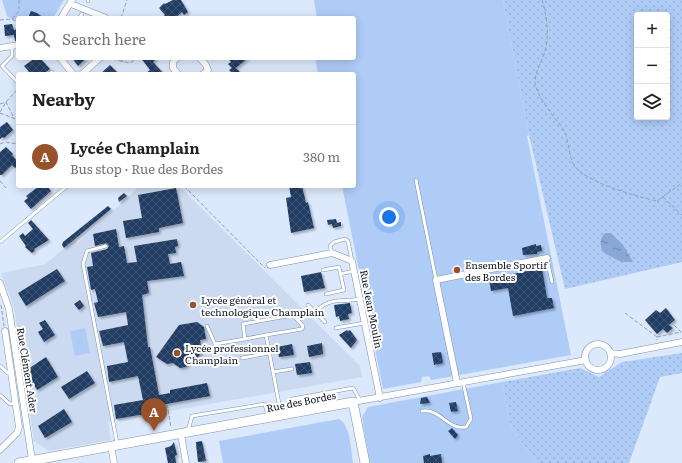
<!DOCTYPE html>
<meta charset="utf-8">
<style>
:root{--surface:#fff;--page:#f2f2f2;--text:#202124;--muted:#757577;--line:#e0e0e0;--accent:#98512a}
body{margin:0;font-family:Literata,serif;background:var(--page);color:var(--text)}
.controls{position:absolute;right:12px;top:12px;display:grid;overflow:hidden;border-radius:4px;box-shadow:0 2px 10px #0003}
.controls button{width:36px;height:36px;display:grid;place-items:center;padding:0;border:0;border-bottom:1px solid var(--line);background:var(--surface);color:var(--text);font:20px sans-serif}
.you{position:absolute;left:389px;top:217px;width:14px;height:14px;margin:-10px;border:3px solid #fff;border-radius:50%;background:#1a73e8;box-shadow:0 0 0 6px #1a73e833}
.badge{display:grid;place-items:center;width:26px;height:26px;border-radius:50%;background:var(--accent);color:#fff;font-size:13px;font-weight:700}
.pin{position:absolute;translate:-50% -33px;filter:drop-shadow(0 1px 2px #0008)}
.pin::after{content:'';position:absolute;top:21px;width:14px;height:12px;background:inherit;clip-path:polygon(0 0,100% 0,50% 100%)}
.list{margin:0;padding:0;list-style:none}
h2{display:flex;justify-content:space-between;align-items:center;height:52px;margin:0;padding:0 16px;font-size:17px}
h2 small{font-size:13px;font-weight:400;color:var(--muted)}
.list li{display:grid;grid-template-columns:26px 1fr auto;gap:12px;align-items:center;box-sizing:border-box;height:64px;padding:0 16px;border-top:1px solid var(--line)}
.list b{display:block;font-size:15px;white-space:nowrap}
.list p{margin:0;font-size:13px;white-space:nowrap;color:var(--muted)}
.list em{font-size:13px;font-style:normal;color:var(--muted)}
.icon{flex:none;width:22px;height:22px;fill:none;stroke:currentColor;stroke-width:2;stroke-linecap:round;stroke-linejoin:round}
.map{position:relative;flex:none;width:682px;height:463px;overflow:hidden}
.search{position:absolute;background:var(--surface);box-shadow:0 2px 10px #0003;left:16px;top:16px;width:340px;height:44px;display:flex;align-items:center;gap:10px;box-sizing:border-box;padding:0 14px;border-radius:4px;color:var(--muted);font-size:15px}
.panel{position:absolute;background:var(--surface);box-shadow:0 2px 10px #0003;left:16px;top:72px;width:340px;height:116px;border-radius:4px}
.map>svg:first-child{display:block}
.built{fill:#cbdaf0}
.grass{fill:url(#grass-dots);fill-rule:evenodd}
.green{fill:#afccf7}
.water{fill:url(#water-ripples)}
.building{fill:url(#building-cross-hatch);filter:url(#shadow)}
.lines{fill:none;stroke-linecap:round;stroke-linejoin:round}
.lane-casing{stroke:#7d91ad;stroke-width:4}
.street-casing{stroke:#7d91ad;stroke-width:7}
.secondary-casing{stroke:#7d91ad;stroke-width:10}
.path{stroke:#939eaf;stroke-width:1;stroke-dasharray:4 2;stroke-linecap:butt}
.lane{stroke:#fff;stroke-width:3}
.street{stroke:#fff;stroke-width:6}
.secondary{stroke:#fff;stroke-width:9}
.poi-dot{fill:#98512a;stroke:#fff;stroke-width:1.5}
.labels{text-anchor:middle;dominant-baseline:central;stroke-width:4;stroke-linejoin:round;paint-order:stroke}
.poi-label{font-size:10px;fill:#0e1520;stroke:#fff;text-anchor:start}
.street-label{font-size:10px;fill:#0e1520;stroke:#fff}
</style>
<div class="map">
<svg width="682" height="463" viewBox="0 0 682 463">
<defs>
<pattern id="grass-dots" width="8" height="8" patternUnits="userSpaceOnUse"><rect width="8" height="8" fill="#afccf7"/><path d="M2 2h.1M6 6h.1" fill="none" stroke="#95aed3" stroke-width="1.8" stroke-linecap="round"/></pattern>
<pattern id="water-ripples" width="26" height="14" patternUnits="userSpaceOnUse"><rect width="26" height="14" fill="#88a7d4"/><path d="M2 4q2-2 4 0t4 0M15 11q2-2 4 0t4 0" fill="none" stroke="#6e87ac"/></pattern>
<pattern id="building-cross-hatch" width="8" height="8" patternUnits="userSpaceOnUse"><rect width="8" height="8" fill="#233d63"/><path d="M0 0l8 8M0 8l8-8" fill="none" stroke="#415675"/></pattern>
<filter id="shadow"><feDropShadow dx="2" dy="2" stdDeviation="1" flood-color="#0004"/></filter>
</defs>
<rect width="100%" height="100%" fill="#dce9fc"/>
<path class="built" d="M140,186H179L360,366L362,377L108,422L111,440L49,451L34,441L14,308L1,273L46,264L75,239L77,244Z"/>
<path class="grass" d="M503,0H682V262L565,289L529,135ZM637,15H667V117H637Z
M682,353V373L660,377L629,463H537L511,428L502,382L580,368L599,377L622,362Z"/>
<path class="green" d="M2,0H64L53,18H18V22L7,16Z
M314,0H503L529,135L527,136L571,355L431,380L429,376L422,377L421,382L383,389L342,186H354V74H318L315,58H354V18H317Z
M85,328L90,353L75,356L70,331Z
M502,382L511,428L537,463H370L362,417L368,407Z
M339,419C351,426 351,450 353,463H223L219,441Z"/>
<path class="water" d="M605,233H611L623,245L633,262H621L603,252C600,245 599,239 605,233Z"/>
<path class="building" d="M173,0H181L188,12L184,15L182,12L175,18H162L165,15L159,8L164,3L165,4Z
M31,11L37,13L44,18H28Z
M12,24L14,30L18,29V41H15L14,35L5,36L4,25Z
M35,58H40L50,69L43,74H31L24,66Z
M72,58H87L78,66Z
M141,58H157L153,62L164,74H145L150,70Z
M228,58H248L236,68L242,74H233L229,70L232,68L228,64L231,62Z
M110,65L119,74H100Z
M7,122L13,130L4,138L3,137L0,139V127Z
M6,147L13,154L12,155L18,162V165L15,168L12,165L2,175H0V152Z
M39,186H47L51,191L31,209L24,201L28,198L26,196Z
M289,186H302L306,203L308,202L314,228L291,233L286,198L291,197Z
M176,188L183,223L159,228V232L126,238L123,221L142,218L138,195Z
M124,193L127,196L119,202L118,198Z
M108,206L111,209L64,248L62,245L63,242Z
M336,219L337,223L341,222V226L333,228L332,224L328,225L327,220Z
M31,220L49,240L34,249L35,250L32,253L25,247L26,246L19,236L23,233L25,236L33,229L28,223Z
M116,229L119,247L124,246L127,263L137,262L134,246L177,239L178,246L175,247L176,253L168,254L170,264L181,262L184,276L147,281L149,293L142,295L148,347H150L159,395L170,393V390L207,383L210,396L161,405L162,414L146,417L145,414L116,419L114,405L143,400L138,376L109,382L107,366L128,362L124,342L103,346L99,331L128,325L126,312L98,317L94,303L98,302L95,289L91,290L87,267L93,266L91,253L107,249L109,246L106,243L95,246L93,234Z
M536,244V246L541,245L542,251L537,252V254L523,255L522,248Z
M542,268L547,298H552L554,308L513,316L508,288L491,291L489,279Z
M57,269L65,281L26,306L18,293Z
M321,272L325,288L304,292L301,276Z
M80,300L84,306L79,310L74,304Z
M350,303L352,313L348,314L349,319L340,321L339,316L336,317L334,305Z
M666,308L675,320L669,325L673,328L667,333L663,329L657,334L645,320L656,310L660,313Z
M45,320L55,335L44,342L38,332L43,329L39,323Z
M197,322L204,327L206,339L200,340L202,351L197,359L191,360L186,367L180,368L173,363L167,364L156,357L179,325Z
M347,330L348,331L350,330L357,340L351,348L339,335Z
M322,343L323,354L309,357L307,346Z
M292,344L294,355L279,357L277,347Z
M441,352L443,363L434,365L432,353Z
M46,357L58,377L37,390L25,371Z
M310,362L312,373L297,375L295,364Z
M87,371L95,383L69,399L61,387Z
M427,397L430,403L420,404L421,398Z
M456,402L458,411L451,412L449,403Z
M64,409L72,422L45,438L38,426Z
M452,428L458,435L455,439L448,431Z
M202,441L206,461L198,462L196,444V442Z
M174,442L177,455L175,456L176,463H168L165,448L171,446Z
M430,454V456L441,454L442,463H424L423,456Z"/>
<g class="lines">
<g class="lane-casing">
<path id="lane" d="M88,1V0
M79,18L82,14
M12,47V56L2,66L18,83
M49,74L52,72
M416,180L436,280
M0,242L67,186
M106,246L87,251L83,264L117,443
M332,253L330,246L334,242L345,239L348,241L352,261
M547,259L552,282
M323,270L339,267L344,290L326,294
M340,274L354,271
M308,305L325,322
M315,312C331,296 341,303 359,299
M207,326L215,344L245,339
M336,328L364,323
M266,335L245,339L243,324L293,315L303,326L302,329L266,335L281,414
M242,358L269,353
M0,366L8,373H11
M273,372L292,369
M0,395L10,404L16,403
M422,411C440,408 447,430 466,427L471,419L463,382
M294,412L292,399L353,388L360,400
M188,431L192,416L265,404L268,416"/>
</g>
<g class="street-casing">
<path id="street" d="M71,4L106,18
M61,18L72,0
M0,48L18,45
M60,58L73,74
M177,58L173,62V68L178,74
M200,58L206,65L208,70L203,74
M82,74L100,58
M270,265L332,253L352,261L380,398
M0,283L9,309L32,460
M585 357a13 13 0 1 1 26 0a13 13 0 1 1-26 0Z
M610,353L620,354L682,342
M457,383L436,280L547,258
M353,402L586,360
M181,434L186,463
M111,446L114,463
M0,450L17,433L19,427L5,331"/>
</g>
<g class="secondary-casing">
<path id="secondary" d="M19,463L353,402L365,463"/>
</g>
<path class="path" d="M542,0C547,16 550,38 544,54C540,64 536,71 535,82C535,93 553,116 561,126C570,137 567,153 574,165C584,182 638,197 657,201L682,183
M121,18L127,0
M12,19L19,11V0
M0,20L12,19L18,23
M107,58L130,63L133,61V58
M122,62L124,58
M0,104L6,102L14,118
M0,112L6,102L17,90V86
M0,113L18,120
M0,144L5,142L18,144
M0,181L6,188
M184,186L265,268
M663,197L682,215
M1,305L4,326
M625,313L657,337V340
M657,337L681,332L672,323
M167,404L171,427"/>
<use href="#lane" class="lane"/>
<use href="#street" class="street"/>
<use href="#secondary" class="secondary"/>
</g>
<g class="poi-dot">
<circle cx="457" cy="270" r="4"/>
<circle cx="193" cy="305" r="4"/>
<circle cx="177" cy="353" r="4"/>
</g>
<g class="labels">
<g class="poi-label">
<text x="465" y="264">Ensemble Sportif<tspan x="465" dy="12">des Bordes</tspan></text>
<text x="201" y="299">Lycée général et<tspan x="201" dy="12">technologique Champlain</tspan></text>
<text x="185" y="347">Lycée professionnel<tspan x="185" dy="12">Champlain</tspan></text>
</g>
<g class="street-label">
<text transform="translate(372 309) rotate(79)">Rue Jean Moulin</text>
<text transform="translate(28 370) rotate(81)">Rue Clément Ader</text>
<text transform="translate(301 401) rotate(-11)">Rue des Bordes</text>
</g>
</g>
</svg>
<div class="controls">
<button>+</button>
<button>−</button>
<button><svg class="icon" aria-label="layers" viewBox="0 0 24 24"><path d="M12 4l9 5-9 5-9-5zM3 14l9 5 9-5"/></svg></button>
</div>
<div class="you"></div>
<div class="pin badge" style="left:154px;top:431px">A</div>
<div class="search"><svg class="icon" aria-label="search" viewBox="0 0 24 24"><circle cx="10" cy="10" r="6"/><path d="M15 15l6 6"/></svg>Search here</div>
<section class="panel">
<h2>Nearby<small></small></h2>
<ul class="list">
<li><span class="badge">A</span><div><b>Lycée Champlain</b><p>Bus stop · Rue des Bordes</p></div><em>380 m</em></li>
</ul>
</section>
</div>
